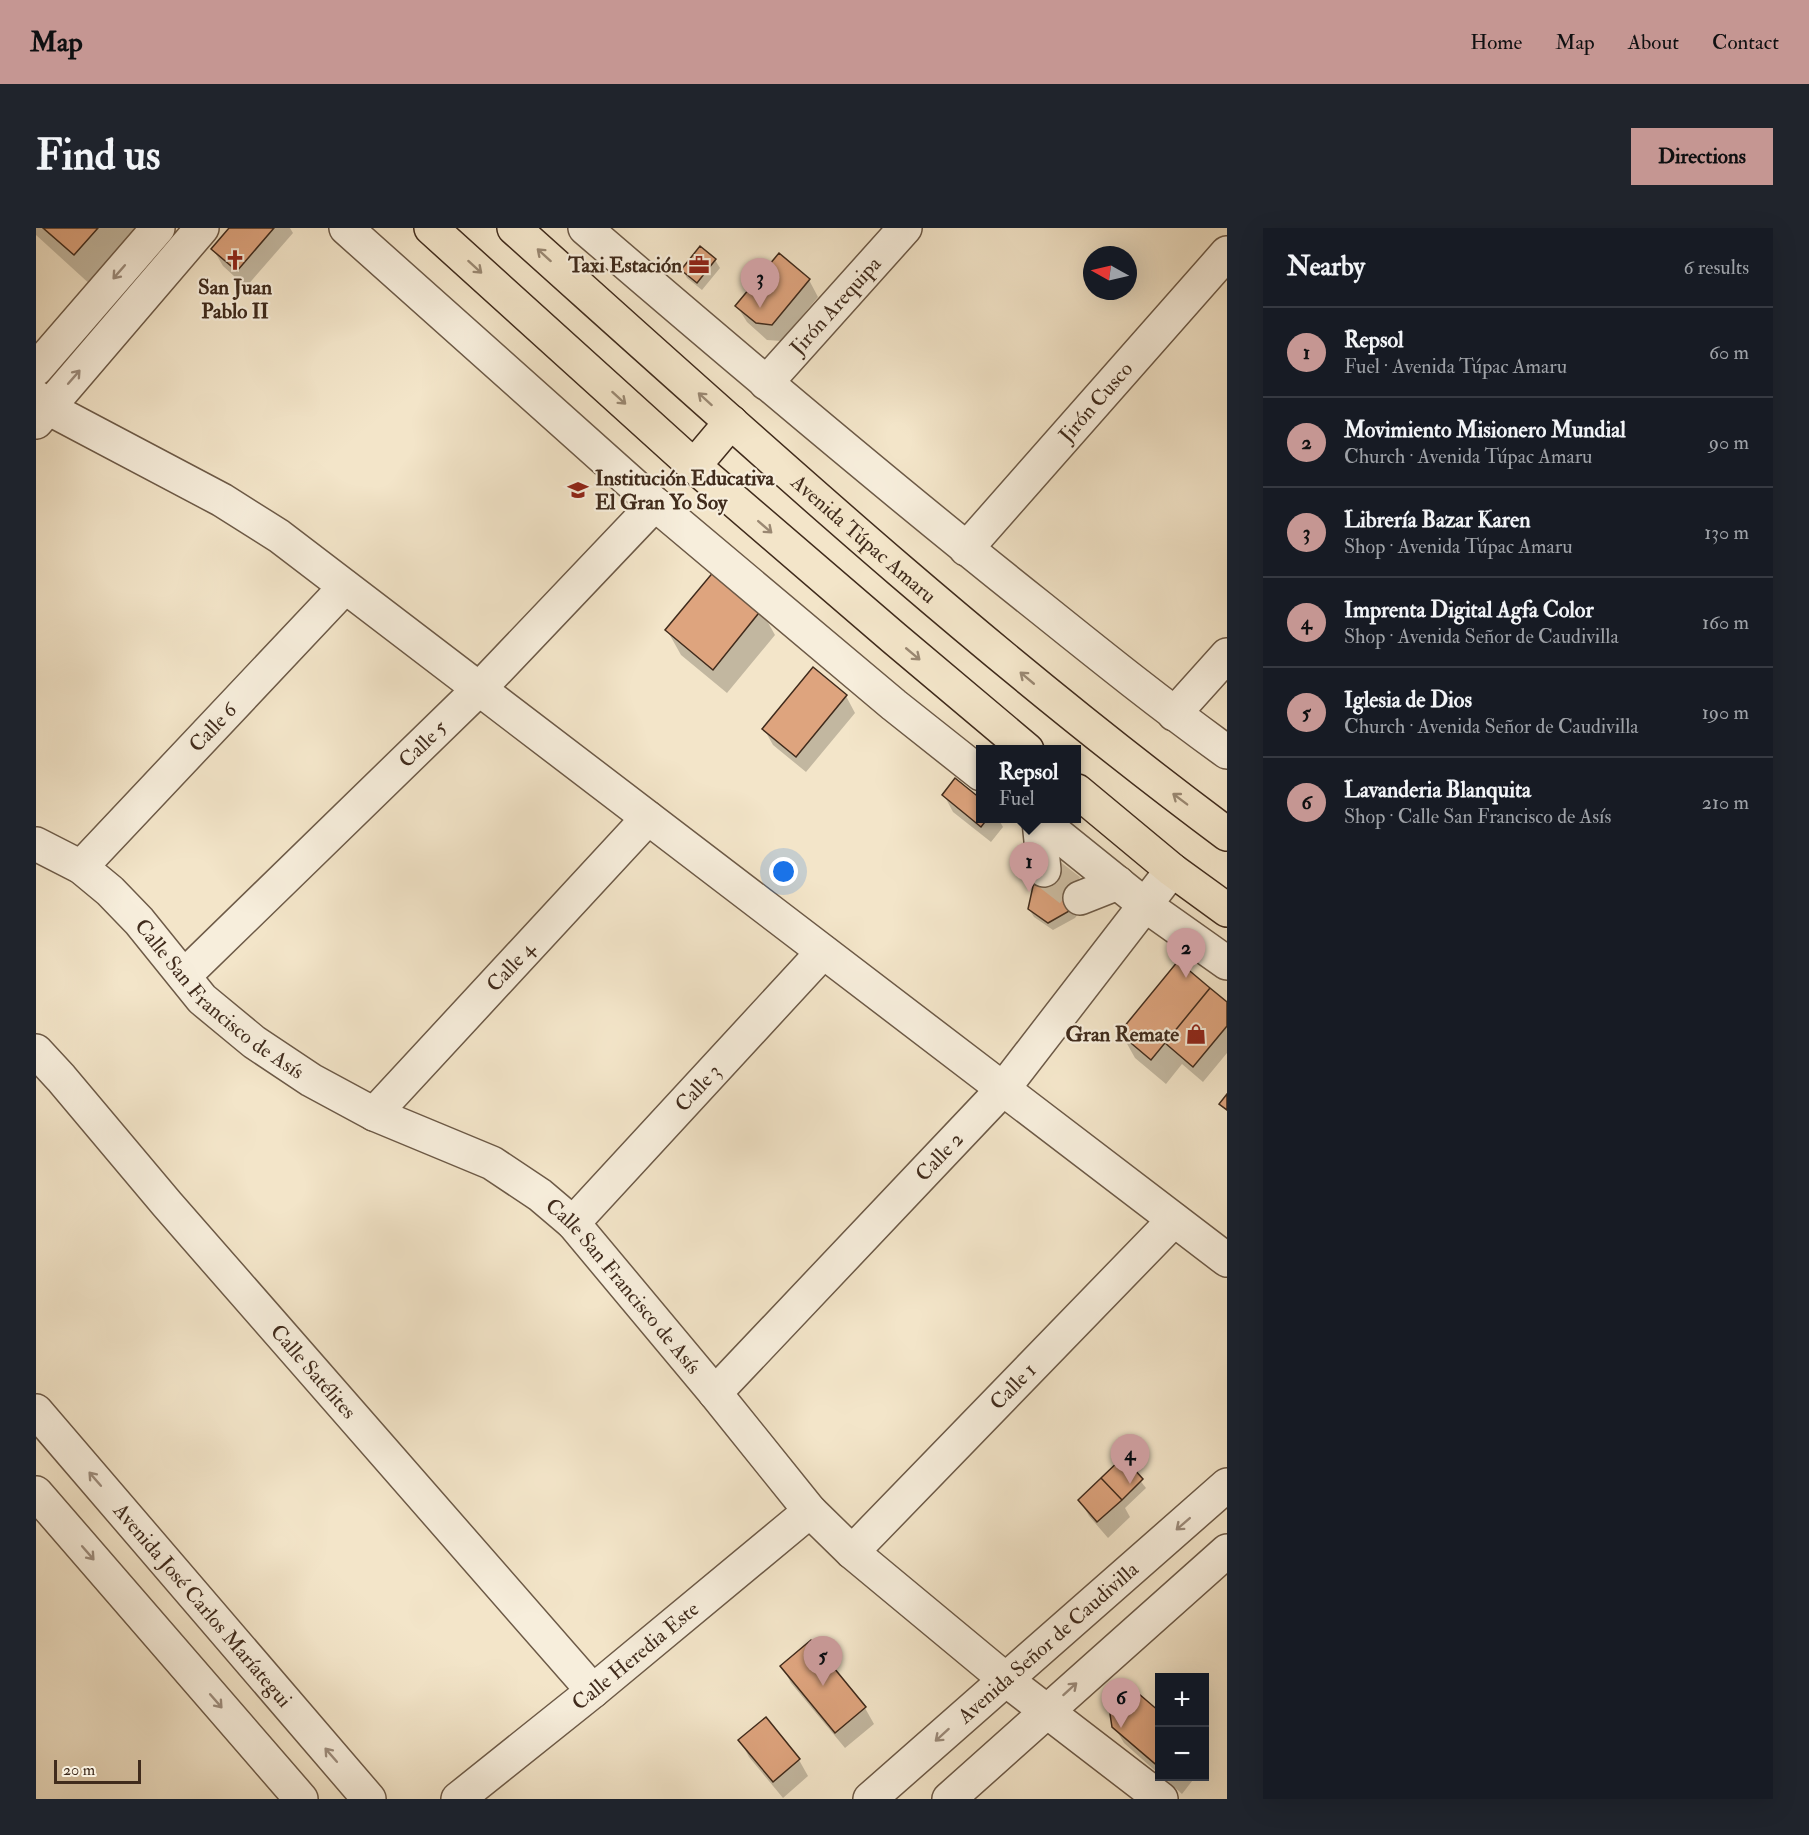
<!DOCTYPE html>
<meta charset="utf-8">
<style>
:root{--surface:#171b24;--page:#20242c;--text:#f1f3f6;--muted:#9ea1a6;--line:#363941;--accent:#c59692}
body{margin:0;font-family:"IM FELL Double Pica",serif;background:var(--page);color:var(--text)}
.controls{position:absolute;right:18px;bottom:18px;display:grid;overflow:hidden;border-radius:0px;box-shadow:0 6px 24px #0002}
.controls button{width:54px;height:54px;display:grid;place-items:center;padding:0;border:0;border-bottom:2px solid var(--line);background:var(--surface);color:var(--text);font:30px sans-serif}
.compass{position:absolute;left:1047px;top:18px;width:54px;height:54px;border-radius:50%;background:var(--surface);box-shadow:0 6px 24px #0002;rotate:278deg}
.scale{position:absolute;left:18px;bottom:15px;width:87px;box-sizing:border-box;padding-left:6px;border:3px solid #402b1c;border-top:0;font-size:16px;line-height:21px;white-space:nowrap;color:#402b1c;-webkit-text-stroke:4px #f7eedc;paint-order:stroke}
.you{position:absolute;left:748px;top:644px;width:21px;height:21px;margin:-15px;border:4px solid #fff;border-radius:50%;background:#1a73e8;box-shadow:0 0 0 9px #1a73e833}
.badge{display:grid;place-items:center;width:39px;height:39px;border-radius:50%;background:var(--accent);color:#111;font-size:20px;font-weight:700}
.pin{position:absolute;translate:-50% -50px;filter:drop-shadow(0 2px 3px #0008)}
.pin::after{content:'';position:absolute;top:32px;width:21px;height:18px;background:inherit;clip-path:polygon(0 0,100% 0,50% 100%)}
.popup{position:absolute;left:940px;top:517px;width:105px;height:78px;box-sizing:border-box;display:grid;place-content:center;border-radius:0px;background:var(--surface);filter:drop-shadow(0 2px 4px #0005);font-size:20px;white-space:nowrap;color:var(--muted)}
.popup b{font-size:22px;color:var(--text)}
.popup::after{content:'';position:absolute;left:50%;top:100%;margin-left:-12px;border:12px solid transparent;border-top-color:var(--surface)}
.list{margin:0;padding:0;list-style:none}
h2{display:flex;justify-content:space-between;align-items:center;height:78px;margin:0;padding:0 24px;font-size:26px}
h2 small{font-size:20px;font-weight:400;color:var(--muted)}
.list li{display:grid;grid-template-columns:39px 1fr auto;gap:18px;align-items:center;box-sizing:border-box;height:90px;padding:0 24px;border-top:2px solid var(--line)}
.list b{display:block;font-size:22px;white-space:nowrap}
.list p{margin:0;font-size:20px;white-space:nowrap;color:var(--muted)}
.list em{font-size:20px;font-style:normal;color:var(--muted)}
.map{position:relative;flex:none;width:1191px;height:1571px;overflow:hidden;border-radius:0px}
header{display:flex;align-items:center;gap:36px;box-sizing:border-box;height:84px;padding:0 30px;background:var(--accent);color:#111}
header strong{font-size:28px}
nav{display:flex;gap:33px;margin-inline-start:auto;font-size:21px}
.intro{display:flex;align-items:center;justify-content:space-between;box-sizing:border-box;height:144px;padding:0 36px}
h1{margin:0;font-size:42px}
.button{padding:15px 27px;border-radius:0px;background:var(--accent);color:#111;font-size:21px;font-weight:700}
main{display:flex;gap:36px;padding:0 36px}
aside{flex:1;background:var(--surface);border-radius:0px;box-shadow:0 6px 24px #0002}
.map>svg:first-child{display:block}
.shadow{fill:#0003}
.building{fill:#dea47e;stroke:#402b1c;stroke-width:1.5}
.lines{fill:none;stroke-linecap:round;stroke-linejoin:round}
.minor-tunnel{stroke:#cfc0a6;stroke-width:33;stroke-dasharray:33 16;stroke-linecap:butt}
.minor-casing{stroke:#6d5a47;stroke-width:36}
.highway-casing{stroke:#402b1c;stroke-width:36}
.minor{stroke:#f7eedc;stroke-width:33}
.highway{stroke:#f3e5c9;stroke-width:33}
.oneway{stroke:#9a8872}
.oneway2{stroke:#9c8c7c}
.labels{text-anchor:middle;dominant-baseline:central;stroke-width:4.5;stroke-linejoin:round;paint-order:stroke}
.poi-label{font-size:21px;font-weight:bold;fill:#402b1c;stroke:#f7eedc;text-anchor:end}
.street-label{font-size:21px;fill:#402b1c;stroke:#f7eedc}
</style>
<header>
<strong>Map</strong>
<nav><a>Home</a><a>Map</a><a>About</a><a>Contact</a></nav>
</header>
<div class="intro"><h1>Find us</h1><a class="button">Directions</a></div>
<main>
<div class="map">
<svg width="1191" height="1571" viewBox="0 0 1191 1571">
<rect width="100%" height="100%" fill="#f3e5c9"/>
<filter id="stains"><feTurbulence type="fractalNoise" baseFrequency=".00333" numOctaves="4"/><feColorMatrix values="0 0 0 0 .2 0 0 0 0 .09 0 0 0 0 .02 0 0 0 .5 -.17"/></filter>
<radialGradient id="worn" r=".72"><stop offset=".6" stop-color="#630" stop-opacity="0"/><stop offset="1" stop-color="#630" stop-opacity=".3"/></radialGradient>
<path class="shadow" d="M0,0H109L57,59L0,7Z
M195,0H254L257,5L210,59L187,38L177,21Z
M664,20L679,32L684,40L666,62L651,50L647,43Z
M743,27L773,52L782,69L745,113L731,112L711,94L701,78Z
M725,382L739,407L691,465L645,427L631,402Z
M810,468L819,485L770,544L737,517L728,501Z
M908,567L945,573V590H962L967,599L955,614L917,584Z
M1053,671L1039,690L1017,702L998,689L993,681Z
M1142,735L1191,776V825L1167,854L1146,836L1130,856L1099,830L1085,805Z
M1087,1231L1110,1260L1089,1280L1094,1289L1072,1310L1053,1288L1044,1272Z
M746,1438L829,1480L838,1496L809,1520L755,1455Z
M1124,1486V1547L1088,1515L1078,1498Z
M704,1512L763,1532L772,1548L747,1570L713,1529Z
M1126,1548H1160L1146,1566Z"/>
<path class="building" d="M7,0H62L38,27Z
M193,0H238L201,43L175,21Z
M664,18L680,31L661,55L645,42Z
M743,25L774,51L736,97L720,95L699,78Z
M679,342L726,381L677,442L629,402Z
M777,439L811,467L760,529L726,501Z
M919,550L945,571V590H952L945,599L906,567Z
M1014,634L1049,662L1035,682L1012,695L992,681L997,658Z
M1142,733L1174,760L1115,832L1083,805Z
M1174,760L1191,774V798L1157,839L1129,815Z
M1191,866V882L1183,876Z
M1087,1229L1107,1251L1086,1272L1065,1250Z
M1065,1250L1086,1272L1061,1294L1042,1272Z
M775,1412L830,1479L799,1505L744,1438Z
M1096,1460L1124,1484V1540L1076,1499L1074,1486Z
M730,1489L764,1531L737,1554L702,1512Z"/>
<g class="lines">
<path class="minor-tunnel" d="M1008,642L1044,670"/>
<g class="minor-casing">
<g id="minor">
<path d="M310,0L619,276L858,477L945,546"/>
<path d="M549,0C699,129 850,257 1005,380C1066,429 1127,478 1191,524"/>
<path d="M0,141L122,0"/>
<path id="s1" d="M730,155L869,0"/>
<path d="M0,169L12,180L186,272L243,308L1191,1032"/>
<path d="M0,194L166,0"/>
<path id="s2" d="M930,321L1191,25"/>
<path d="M1138,486L1191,427"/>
<path d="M1001,590L1109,677L1191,735"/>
<path d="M1003,593L1008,642"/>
<path id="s3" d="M0,616L45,639L74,663L103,693L166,771L218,814L275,852L338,886L456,935L504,967L537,995L679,1165L774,1283L816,1324L969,1451L1125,1571"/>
<path id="s4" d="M45,639L309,359"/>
<path d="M1044,670L1082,655"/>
<path id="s5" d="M148,748L443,461L619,276"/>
<path id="s6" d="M0,823L25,850L131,976L557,1463"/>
<path id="s7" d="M338,886L612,590"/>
<path id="s8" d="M537,995L787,724"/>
<path id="s9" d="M679,1165L967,861L1136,642"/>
<path id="s10" d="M0,1183L333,1571"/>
<path d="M0,1265L265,1571"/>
<path id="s11" d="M816,1324L1138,992"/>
<path id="s12" d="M422,1571L557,1463L774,1283"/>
<path id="s13" d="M834,1571L1191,1257"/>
<path d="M913,1571L1191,1323"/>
</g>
</g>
<g class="highway-casing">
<g id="highway">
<path d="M395,0L658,238L858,410L991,522"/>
<path id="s14" d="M478,0C710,208 941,420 1191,606"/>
<path d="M658,238L695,194"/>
<path d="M1041,563L1136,642L1191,682"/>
</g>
</g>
<use href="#minor" class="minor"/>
<use href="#highway" class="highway"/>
</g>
<defs><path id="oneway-shaft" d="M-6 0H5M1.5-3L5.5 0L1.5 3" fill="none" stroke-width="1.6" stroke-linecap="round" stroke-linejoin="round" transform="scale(1.5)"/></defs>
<g class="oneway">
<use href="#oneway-shaft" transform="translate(508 27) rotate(-138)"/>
<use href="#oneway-shaft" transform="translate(439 39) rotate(42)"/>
<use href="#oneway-shaft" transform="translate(583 170) rotate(42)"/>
<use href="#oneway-shaft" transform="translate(669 171) rotate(-138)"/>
<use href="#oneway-shaft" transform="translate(729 299) rotate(41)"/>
<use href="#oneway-shaft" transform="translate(877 426) rotate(40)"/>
<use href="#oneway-shaft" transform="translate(991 450) rotate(-140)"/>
<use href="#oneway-shaft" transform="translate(1144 571) rotate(-143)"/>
</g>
<g class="oneway2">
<use href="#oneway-shaft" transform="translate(83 44) rotate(131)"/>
<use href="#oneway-shaft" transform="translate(38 149) rotate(-49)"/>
<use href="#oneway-shaft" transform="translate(59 1251) rotate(-131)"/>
<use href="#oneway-shaft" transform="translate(1147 1296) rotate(139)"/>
<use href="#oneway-shaft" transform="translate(52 1325) rotate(49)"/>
<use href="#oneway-shaft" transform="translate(1034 1461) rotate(-42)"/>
<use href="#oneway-shaft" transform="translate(180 1473) rotate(49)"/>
<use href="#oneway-shaft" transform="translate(906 1507) rotate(138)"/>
<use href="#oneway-shaft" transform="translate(295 1527) rotate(-131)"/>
</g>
<defs>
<g id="church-bare" transform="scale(1.62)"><path d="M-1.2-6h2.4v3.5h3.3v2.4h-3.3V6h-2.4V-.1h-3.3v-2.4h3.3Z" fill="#8f2418" stroke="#f7eedc" stroke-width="2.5" paint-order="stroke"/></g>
<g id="office-bare" transform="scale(1.62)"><path d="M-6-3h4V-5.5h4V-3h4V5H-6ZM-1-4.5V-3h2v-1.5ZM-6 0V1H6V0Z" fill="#8f2418" stroke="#f7eedc" stroke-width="2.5" paint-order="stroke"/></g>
<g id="school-bare" transform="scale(1.62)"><path d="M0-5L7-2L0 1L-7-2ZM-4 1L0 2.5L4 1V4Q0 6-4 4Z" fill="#8f2418" stroke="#f7eedc" stroke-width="2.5" paint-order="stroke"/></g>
<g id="shop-bare" transform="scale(1.62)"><path d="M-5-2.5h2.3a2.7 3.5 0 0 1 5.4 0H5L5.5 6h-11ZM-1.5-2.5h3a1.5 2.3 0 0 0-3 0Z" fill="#8f2418" stroke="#f7eedc" stroke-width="2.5" paint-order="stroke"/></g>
</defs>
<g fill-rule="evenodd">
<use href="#church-bare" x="199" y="32"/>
<use href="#office-bare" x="663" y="37"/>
<use href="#school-bare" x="542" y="262"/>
<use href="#shop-bare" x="1160" y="806"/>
</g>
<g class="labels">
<g class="poi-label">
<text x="646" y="37">Taxi Estación</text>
<text x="199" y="59" text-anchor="middle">San Juan<tspan x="199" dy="24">Pablo II</tspan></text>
<text x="559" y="250" text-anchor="start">Institución Educativa<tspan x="559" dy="24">El Gran Yo Soy</tspan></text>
<text x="1143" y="806">Gran Remate</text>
</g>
<g class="street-label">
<text stroke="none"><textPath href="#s1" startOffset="104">Jirón Arequipa</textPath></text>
<text stroke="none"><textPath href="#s2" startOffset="196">Jirón Cusco</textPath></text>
<text stroke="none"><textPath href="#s14" startOffset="468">Avenida Túpac Amaru</textPath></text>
<text stroke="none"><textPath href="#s4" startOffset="192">Calle 6</textPath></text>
<text stroke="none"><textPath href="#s5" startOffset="333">Calle 5</textPath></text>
<text stroke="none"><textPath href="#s7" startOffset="201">Calle 4</textPath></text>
<text stroke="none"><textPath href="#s3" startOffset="243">Calle San Francisco de Asís</textPath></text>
<text stroke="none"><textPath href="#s8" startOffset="184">Calle 3</textPath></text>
<text stroke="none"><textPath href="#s9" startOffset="326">Calle 2</textPath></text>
<text stroke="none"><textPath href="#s3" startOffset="747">Calle San Francisco de Asís</textPath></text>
<text stroke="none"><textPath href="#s6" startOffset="424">Calle Satélites</textPath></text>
<text stroke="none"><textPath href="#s11" startOffset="231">Calle 1</textPath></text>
<text stroke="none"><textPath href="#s10" startOffset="256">Avenida José Carlos Maríategui</textPath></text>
<text stroke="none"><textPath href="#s13" startOffset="237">Avenida Señor de Caudivilla</textPath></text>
<text stroke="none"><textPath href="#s12" startOffset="228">Calle Heredia Este</textPath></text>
</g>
</g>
<rect width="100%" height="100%" filter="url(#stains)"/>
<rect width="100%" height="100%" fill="url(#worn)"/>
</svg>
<div class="controls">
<button>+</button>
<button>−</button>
</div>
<svg class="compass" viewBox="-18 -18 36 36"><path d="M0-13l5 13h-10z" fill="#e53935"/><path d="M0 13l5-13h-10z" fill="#9ea1a6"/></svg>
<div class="scale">20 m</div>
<div class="you"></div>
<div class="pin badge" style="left:993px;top:664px">1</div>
<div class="popup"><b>Repsol</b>Fuel</div>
<div class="pin badge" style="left:1150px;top:750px">2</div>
<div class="pin badge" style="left:724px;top:80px">3</div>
<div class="pin badge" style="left:1094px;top:1256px">4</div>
<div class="pin badge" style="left:787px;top:1458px">5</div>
<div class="pin badge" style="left:1085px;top:1500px">6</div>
</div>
<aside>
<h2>Nearby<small>6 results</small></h2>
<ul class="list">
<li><span class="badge">1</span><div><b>Repsol</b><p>Fuel · Avenida Túpac Amaru</p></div><em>60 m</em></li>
<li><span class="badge">2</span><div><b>Movimiento Misionero Mundial</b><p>Church · Avenida Túpac Amaru</p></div><em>90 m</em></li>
<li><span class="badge">3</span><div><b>Librería Bazar Karen</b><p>Shop · Avenida Túpac Amaru</p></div><em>130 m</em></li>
<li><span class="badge">4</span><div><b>Imprenta Digital Agfa Color</b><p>Shop · Avenida Señor de Caudivilla</p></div><em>160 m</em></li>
<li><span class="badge">5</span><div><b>Iglesia de Dios</b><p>Church · Avenida Señor de Caudivilla</p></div><em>190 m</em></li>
<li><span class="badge">6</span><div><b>Lavanderia Blanquita</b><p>Shop · Calle San Francisco de Asís</p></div><em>210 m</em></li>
</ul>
</aside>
</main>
